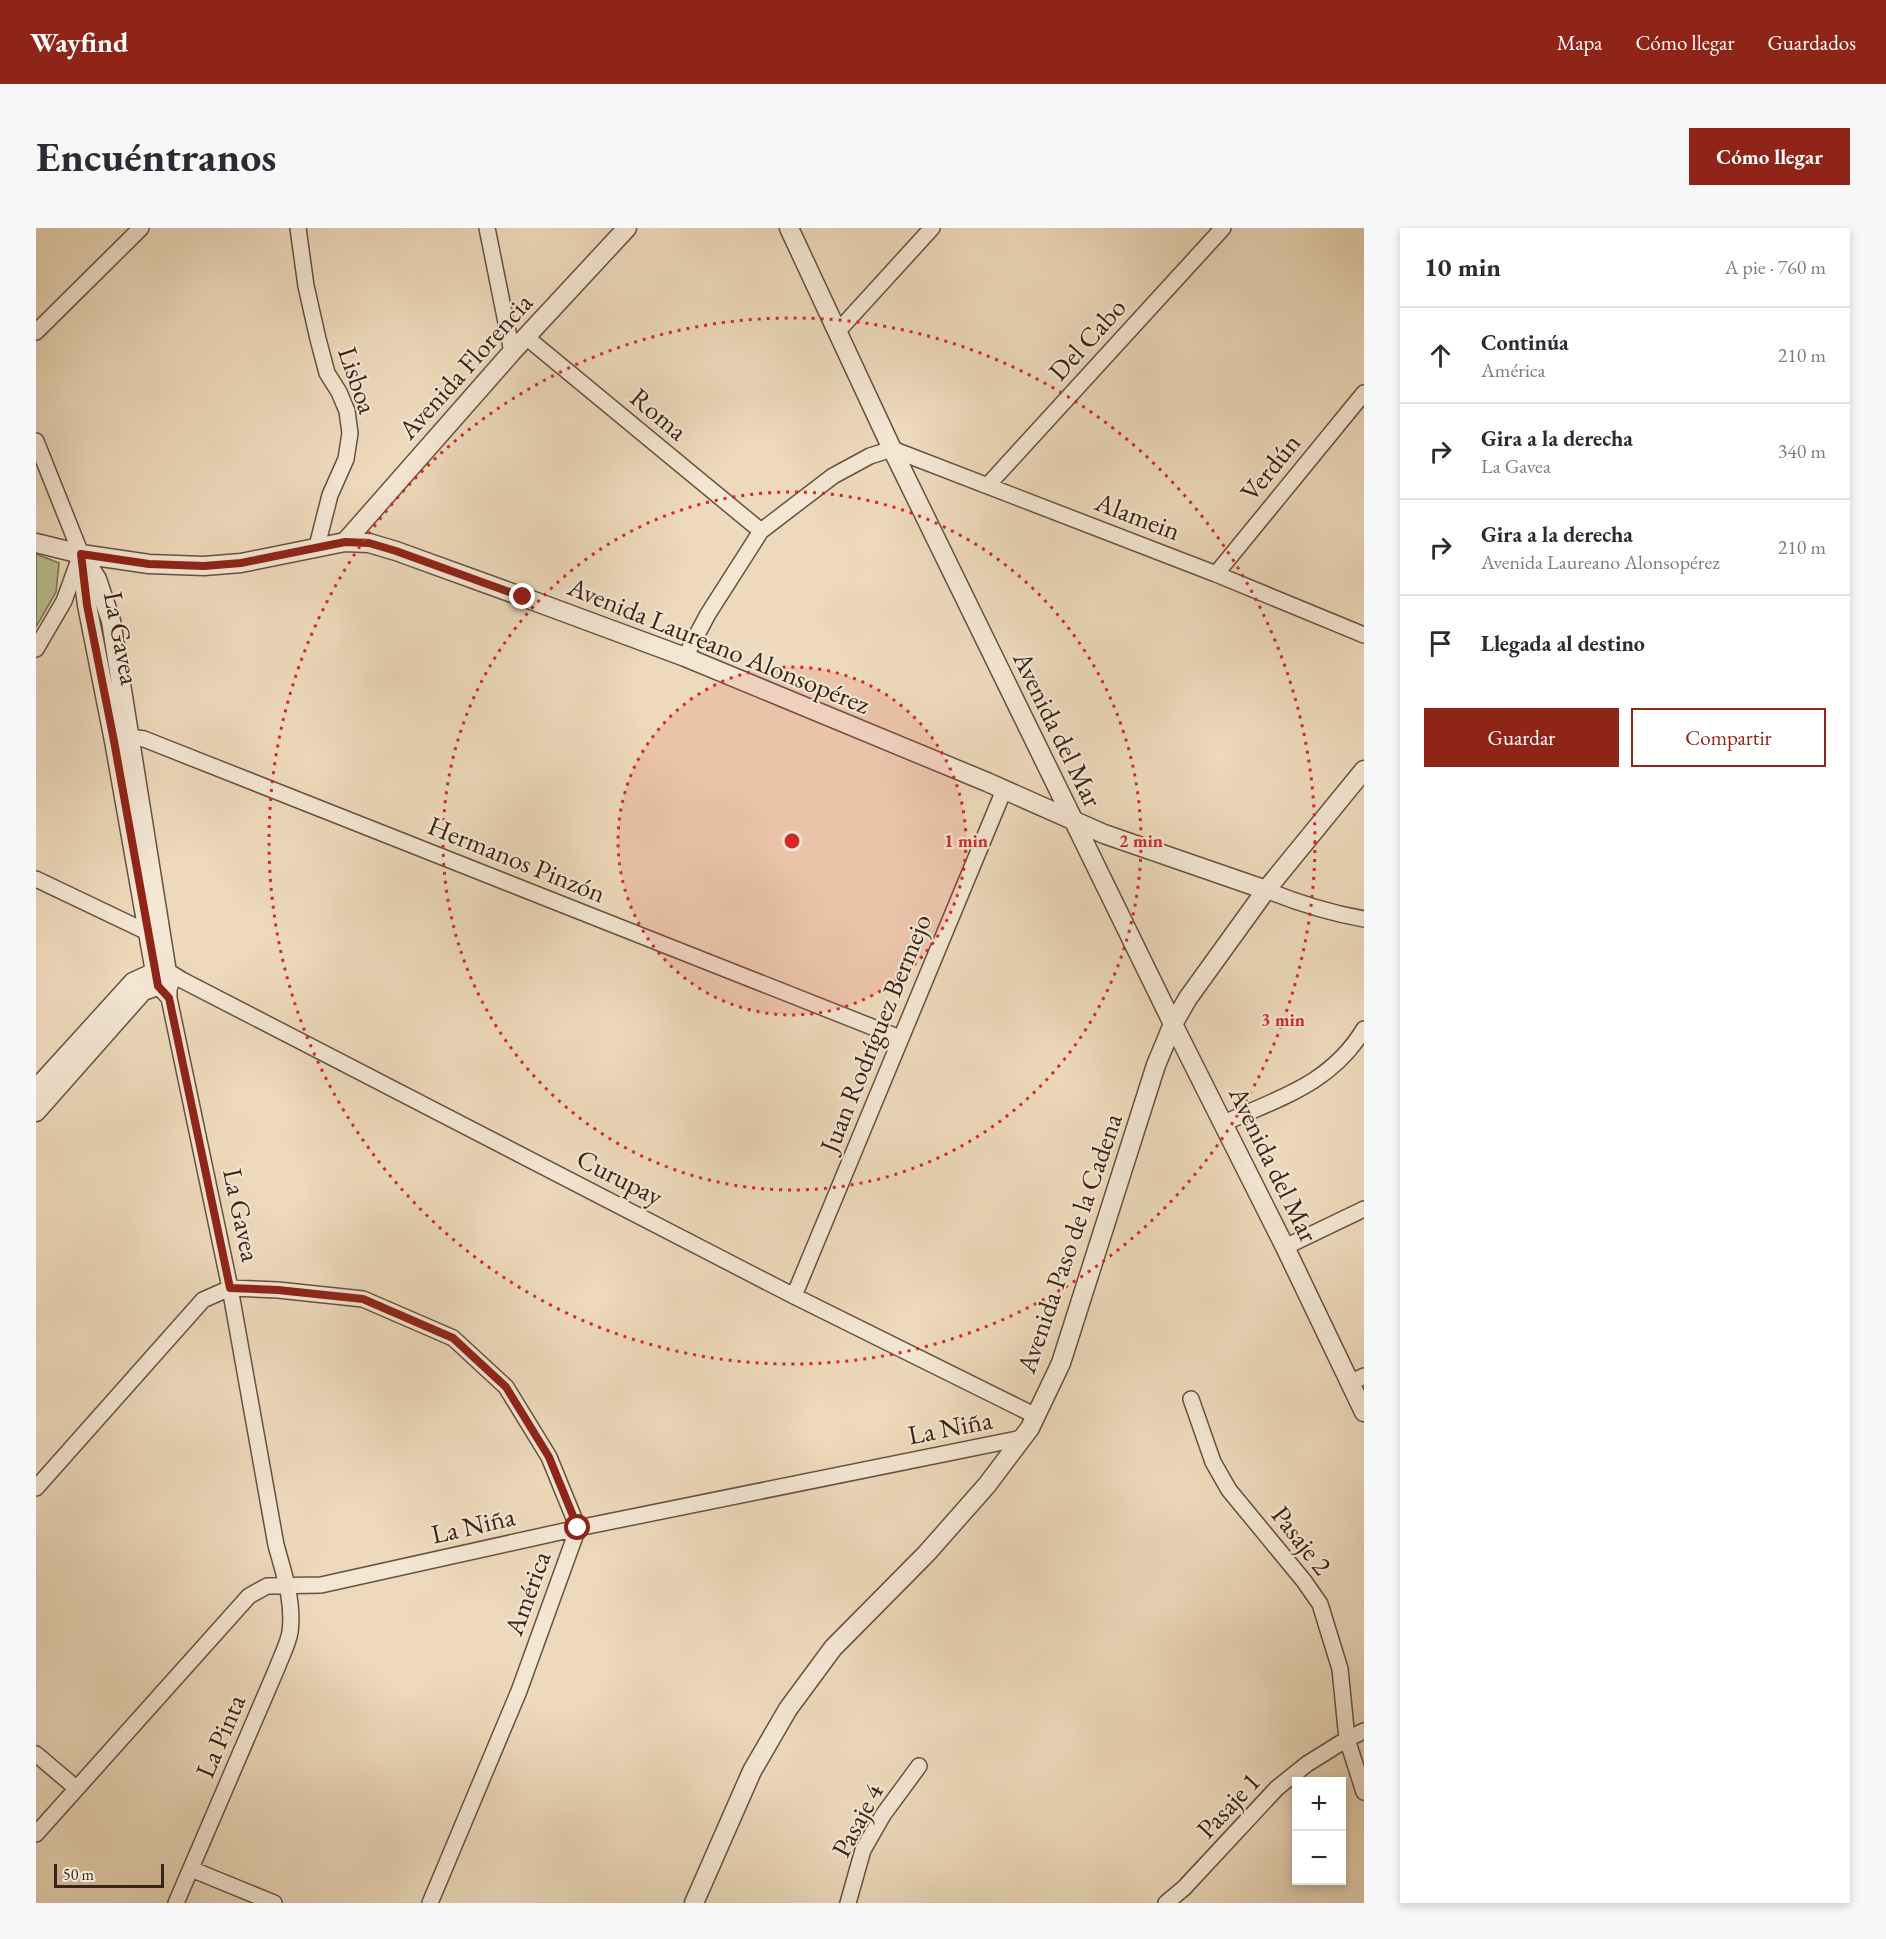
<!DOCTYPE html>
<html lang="es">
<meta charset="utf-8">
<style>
:root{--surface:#fff;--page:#f7f7f7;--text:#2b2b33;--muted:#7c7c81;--line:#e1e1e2;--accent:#8f2418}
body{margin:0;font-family:"EB Garamond",serif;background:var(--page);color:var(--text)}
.controls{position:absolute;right:18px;bottom:18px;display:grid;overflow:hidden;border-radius:0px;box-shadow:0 3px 9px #0003}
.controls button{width:54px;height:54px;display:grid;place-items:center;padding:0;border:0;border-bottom:2px solid var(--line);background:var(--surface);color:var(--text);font:30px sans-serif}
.scale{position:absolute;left:18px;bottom:15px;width:110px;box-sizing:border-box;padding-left:6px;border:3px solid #392418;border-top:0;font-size:16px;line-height:21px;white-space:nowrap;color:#392418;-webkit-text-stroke:4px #f3e6d3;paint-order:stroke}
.stop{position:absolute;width:18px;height:18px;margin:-14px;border:4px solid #8f2418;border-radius:50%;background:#fff}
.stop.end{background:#8f2418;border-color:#fff;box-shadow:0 2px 6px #0008}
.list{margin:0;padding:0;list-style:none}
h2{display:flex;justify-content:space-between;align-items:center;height:78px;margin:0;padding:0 24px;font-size:26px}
h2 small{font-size:20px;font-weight:400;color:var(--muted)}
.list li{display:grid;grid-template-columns:39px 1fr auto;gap:18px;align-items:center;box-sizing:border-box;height:96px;padding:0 24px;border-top:2px solid var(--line)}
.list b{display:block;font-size:22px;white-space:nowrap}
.list p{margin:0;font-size:20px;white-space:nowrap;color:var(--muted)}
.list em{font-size:20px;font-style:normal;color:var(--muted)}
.actions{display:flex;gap:12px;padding:18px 24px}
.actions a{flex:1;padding:14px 0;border:2px solid var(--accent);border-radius:0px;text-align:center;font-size:21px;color:var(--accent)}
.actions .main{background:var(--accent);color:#fff}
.icon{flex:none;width:33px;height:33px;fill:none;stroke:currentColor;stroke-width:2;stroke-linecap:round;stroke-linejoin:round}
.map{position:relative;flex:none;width:1328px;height:1675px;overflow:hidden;border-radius:0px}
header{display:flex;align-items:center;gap:36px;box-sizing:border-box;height:84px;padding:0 30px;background:var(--accent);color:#fff}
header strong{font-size:28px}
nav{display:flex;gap:33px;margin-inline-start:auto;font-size:21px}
.intro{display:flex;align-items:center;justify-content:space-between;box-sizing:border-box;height:144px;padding:0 36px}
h1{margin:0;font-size:42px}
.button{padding:15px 27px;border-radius:0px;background:var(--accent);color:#fff;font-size:21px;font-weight:700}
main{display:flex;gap:36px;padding:0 36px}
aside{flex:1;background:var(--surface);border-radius:0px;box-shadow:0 3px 9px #0003}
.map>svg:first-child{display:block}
.grass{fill:#b7bf91;stroke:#787254;stroke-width:1.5}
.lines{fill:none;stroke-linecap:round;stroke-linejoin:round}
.minor-casing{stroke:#665141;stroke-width:18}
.tertiary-casing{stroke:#665141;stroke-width:21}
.minor{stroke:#f3e6d3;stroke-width:15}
.tertiary{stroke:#f3e6d3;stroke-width:18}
.route{stroke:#8f2418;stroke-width:8}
.ring{fill:none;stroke:#d62828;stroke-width:3;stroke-dasharray:3 6}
.labels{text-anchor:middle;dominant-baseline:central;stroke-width:4.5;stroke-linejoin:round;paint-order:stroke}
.street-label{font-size:27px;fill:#392418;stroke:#f3e6d3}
.centre{fill:#d62828;stroke:#f3e6d3;stroke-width:3}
.ring-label{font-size:18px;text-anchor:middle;font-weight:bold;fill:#d62828;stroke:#f3e6d3;stroke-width:4.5;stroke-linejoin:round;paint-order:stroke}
</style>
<header>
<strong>Wayfind</strong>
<nav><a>Mapa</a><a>Cómo llegar</a><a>Guardados</a></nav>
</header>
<div class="intro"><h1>Encuéntranos</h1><a class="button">Cómo llegar</a></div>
<main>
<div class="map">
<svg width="1328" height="1675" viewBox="0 0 1328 1675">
<rect width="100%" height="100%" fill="#edd9bb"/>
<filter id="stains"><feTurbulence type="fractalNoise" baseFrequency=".00333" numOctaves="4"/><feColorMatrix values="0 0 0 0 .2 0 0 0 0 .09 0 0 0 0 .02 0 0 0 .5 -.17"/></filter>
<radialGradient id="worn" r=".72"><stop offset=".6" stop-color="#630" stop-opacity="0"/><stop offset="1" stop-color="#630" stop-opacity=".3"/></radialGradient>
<path class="grass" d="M0,326L23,335L20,364L0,399Z"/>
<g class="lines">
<g class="minor-casing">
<path id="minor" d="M262,0L270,58L282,111L291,145L303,164L311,183L314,205L310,231L294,267L281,318
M451,0L476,124
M802,103L896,0
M0,104L105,0
M490,109L725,303
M0,213L45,326L28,373L0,421
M952,257L1187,0
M1180,346L1328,165
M649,429L672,386L725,303L797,248L834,228L856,221L1180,346L1328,407
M84,512L94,509L108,511L864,810
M0,651L111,704L121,702
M1230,662C1262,675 1294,685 1328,691
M133,761V770L194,1060L240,1317C248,1346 258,1374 254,1404C252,1416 245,1429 241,1440L140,1675
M133,770L122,758L119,744L130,742L146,752L758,1068L1000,1188
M1188,895C1243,870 1295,856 1328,801
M1249,1019L1328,981
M758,1068L968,562
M1314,1155L1328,1148
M1155,1171L1177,1234L1193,1262L1268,1353L1284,1376L1304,1441L1311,1511L1328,1564
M0,1260L167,1072L194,1060L242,1062L327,1071L417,1110L470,1159L513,1229L542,1300L483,1463L394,1675
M0,1526L40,1560
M0,1606L213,1368L231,1358L285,1357L542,1300L986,1210
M155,1641L238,1675
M812,1675L827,1622L847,1587L883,1538
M1130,1675L1148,1660L1241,1560L1271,1536L1311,1511L1328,1503"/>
</g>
<g class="tertiary-casing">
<path id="tertiary" d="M753,0L856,221L1137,796L1249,1019L1328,1184
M309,314L476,124L591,0
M0,315L45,326L113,336L168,338L205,335L309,314L333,315L360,323L487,369L649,429L951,554L1068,606L1230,662
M0,861L97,754L119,744L78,513L51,377L45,331
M0,884L107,763L122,758L133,757L75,393L61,351L45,326
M658,1675L716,1543L752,1481L797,1420L891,1325L951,1257L994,1200L1025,1135L1120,837L1137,796L1152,770L1230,662L1328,542"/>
</g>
<use href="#minor" class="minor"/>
<use href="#tertiary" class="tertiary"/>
</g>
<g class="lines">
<path class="route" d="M487,369L360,323L333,315L309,314L205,335L168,338L113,336L45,326L51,377L78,513L122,758L133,770L194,1060L242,1062L327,1071L417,1110L470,1159L513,1229L542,1300"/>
</g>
<circle cx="756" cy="613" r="174" fill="#d62828" fill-opacity=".12"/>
<g class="ring">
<circle cx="756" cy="613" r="174"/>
<circle cx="756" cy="613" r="349"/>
<circle cx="756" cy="613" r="523"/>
</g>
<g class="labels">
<g class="street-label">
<text transform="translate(1051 111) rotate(-48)">Del Cabo</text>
<text transform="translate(429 138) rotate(-48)">Avenida Florencia</text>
<text transform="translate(322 152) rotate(71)">Lisboa</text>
<text transform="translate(623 186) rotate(40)">Roma</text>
<text transform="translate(1234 239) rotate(-51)">Verdún</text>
<text transform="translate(1102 288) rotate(21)">Alamein</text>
<text transform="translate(86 410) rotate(79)">La Gavea</text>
<text transform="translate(683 417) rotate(22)">Avenida Laureano Alonsopérez</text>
<text transform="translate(1022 501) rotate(64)">Avenida del Mar</text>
<text transform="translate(481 631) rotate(22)">Hermanos Pinzón</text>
<text transform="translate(839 805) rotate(-68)">Juan Rodríguez Bermejo</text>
<text transform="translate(1238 936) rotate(64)">Avenida del Mar</text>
<text transform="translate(584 949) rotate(27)">Curupay</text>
<text transform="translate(206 987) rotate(78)">La Gavea</text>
<text transform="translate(1033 1015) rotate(-71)">Avenida Paso de la Cadena</text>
<text transform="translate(914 1199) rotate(-11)">La Niña</text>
<text transform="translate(437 1297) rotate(-13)">La Niña</text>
<text transform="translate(1266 1312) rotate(52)">Pasaje 2</text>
<text transform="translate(491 1365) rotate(-70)">América</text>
<text transform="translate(184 1508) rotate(-67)">La Pinta</text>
<text transform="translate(1192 1577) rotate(-47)">Pasaje 1</text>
<text transform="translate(821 1592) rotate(-62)">Pasaje 4</text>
</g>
</g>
<circle cx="756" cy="613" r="9" class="centre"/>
<g class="ring-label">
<text x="930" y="619">1 min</text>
<text x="1105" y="619">2 min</text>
<text x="1247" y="798">3 min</text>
</g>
<rect width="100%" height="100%" filter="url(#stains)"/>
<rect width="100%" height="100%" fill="url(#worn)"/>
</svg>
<div class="controls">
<button>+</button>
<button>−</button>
</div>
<div class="scale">50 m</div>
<div class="stop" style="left:542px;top:1300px"></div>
<div class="stop end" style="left:487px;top:369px"></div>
</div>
<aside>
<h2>10 min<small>A pie · 760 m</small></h2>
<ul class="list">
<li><svg class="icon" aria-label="ahead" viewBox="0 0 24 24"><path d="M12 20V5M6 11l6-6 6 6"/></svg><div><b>Continúa</b><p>América</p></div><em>210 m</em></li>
<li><svg class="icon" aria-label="right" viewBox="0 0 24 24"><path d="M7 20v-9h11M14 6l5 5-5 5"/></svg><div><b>Gira a la derecha</b><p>La Gavea</p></div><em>340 m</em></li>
<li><svg class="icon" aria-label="right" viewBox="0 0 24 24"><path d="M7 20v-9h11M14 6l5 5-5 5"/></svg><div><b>Gira a la derecha</b><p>Avenida Laureano Alonsopérez</p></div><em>210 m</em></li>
<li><svg class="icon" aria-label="arrive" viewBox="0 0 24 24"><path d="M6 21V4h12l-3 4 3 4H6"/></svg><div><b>Llegada al destino</b></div></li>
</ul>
<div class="actions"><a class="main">Guardar</a><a>Compartir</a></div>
</aside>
</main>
